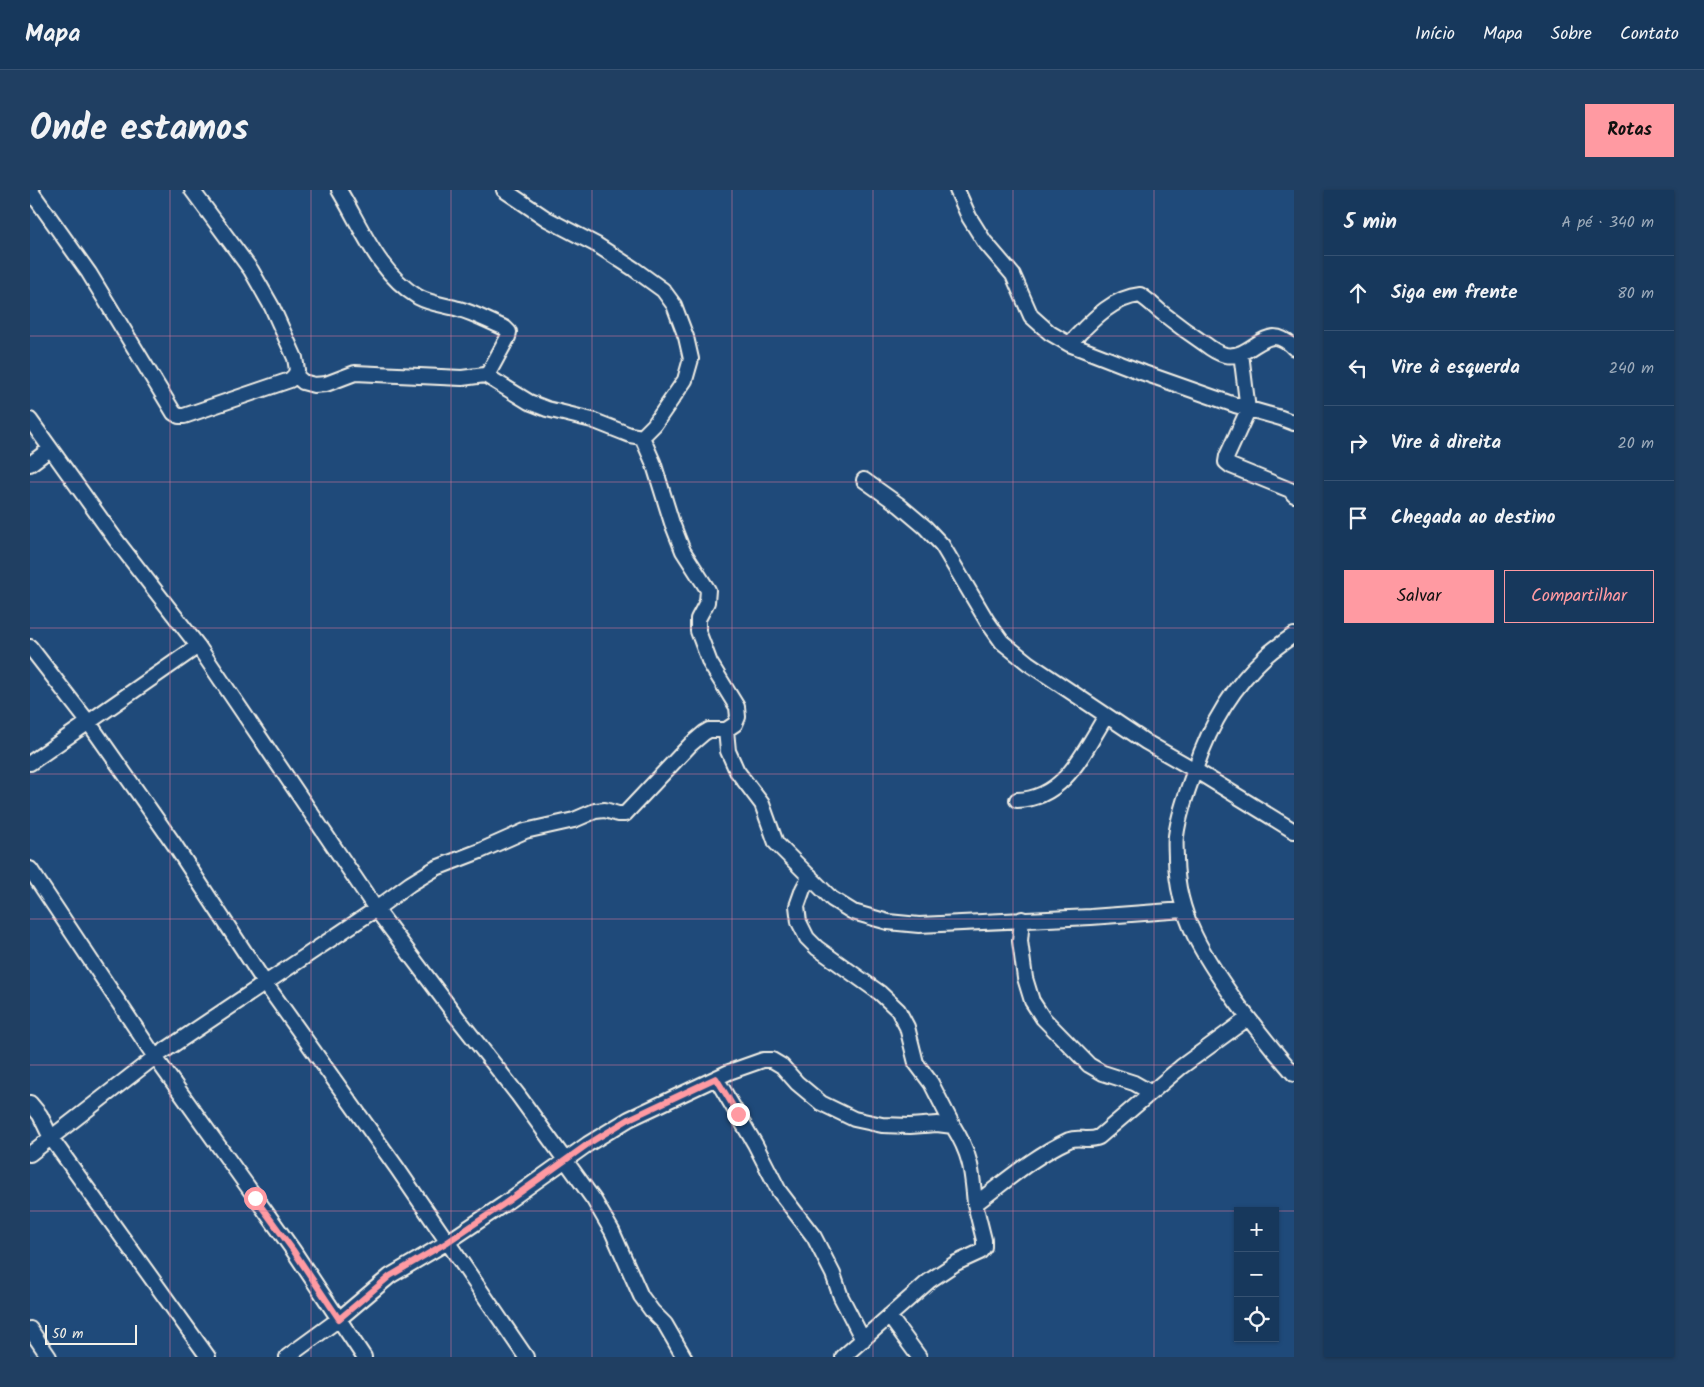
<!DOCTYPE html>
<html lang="pt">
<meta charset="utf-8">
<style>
:root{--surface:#17385c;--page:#203f62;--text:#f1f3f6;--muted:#9eacbb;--line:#365272;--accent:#ff9aa2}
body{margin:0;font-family:Kalam,sans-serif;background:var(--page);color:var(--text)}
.controls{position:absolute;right:15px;bottom:15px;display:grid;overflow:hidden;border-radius:0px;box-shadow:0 1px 4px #0004}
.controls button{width:45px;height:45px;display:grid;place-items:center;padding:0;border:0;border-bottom:1px solid var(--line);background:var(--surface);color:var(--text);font:25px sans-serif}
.scale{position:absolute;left:15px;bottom:12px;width:92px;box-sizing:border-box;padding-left:5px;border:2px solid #f4f1e8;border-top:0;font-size:14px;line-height:18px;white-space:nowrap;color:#f4f1e8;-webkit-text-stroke:4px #1f4a7a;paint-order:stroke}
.stop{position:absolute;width:15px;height:15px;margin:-11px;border:4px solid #ff9aa2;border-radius:50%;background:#fff}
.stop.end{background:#ff9aa2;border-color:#fff;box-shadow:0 1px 5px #0008}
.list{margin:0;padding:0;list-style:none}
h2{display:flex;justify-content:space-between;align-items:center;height:65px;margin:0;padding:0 20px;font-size:21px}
h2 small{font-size:16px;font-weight:400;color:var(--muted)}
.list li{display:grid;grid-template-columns:32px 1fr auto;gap:15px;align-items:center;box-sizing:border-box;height:75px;padding:0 20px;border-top:1px solid var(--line)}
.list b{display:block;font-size:19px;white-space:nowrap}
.list em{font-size:16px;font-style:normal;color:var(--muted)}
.actions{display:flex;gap:10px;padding:15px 20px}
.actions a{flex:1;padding:11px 0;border:1px solid var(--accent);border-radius:0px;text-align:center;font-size:18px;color:var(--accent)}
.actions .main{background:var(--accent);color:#111}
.icon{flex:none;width:28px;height:28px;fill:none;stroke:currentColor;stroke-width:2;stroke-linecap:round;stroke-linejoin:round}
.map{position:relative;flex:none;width:1264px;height:1167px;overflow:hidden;border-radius:0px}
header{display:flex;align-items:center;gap:30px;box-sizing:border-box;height:70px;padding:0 25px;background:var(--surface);border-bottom:1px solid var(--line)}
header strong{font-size:24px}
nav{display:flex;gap:28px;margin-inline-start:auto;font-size:18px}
.intro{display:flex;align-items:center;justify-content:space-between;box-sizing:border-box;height:120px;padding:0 30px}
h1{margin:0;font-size:35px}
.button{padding:12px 22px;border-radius:0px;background:var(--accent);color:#111;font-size:18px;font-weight:700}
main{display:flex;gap:30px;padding:0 30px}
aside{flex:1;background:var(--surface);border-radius:0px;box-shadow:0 1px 4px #0004}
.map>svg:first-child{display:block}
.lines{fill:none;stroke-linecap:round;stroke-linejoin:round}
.minor-casing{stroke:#f4f1e8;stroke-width:18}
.minor{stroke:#1f4a7a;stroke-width:14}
.route{stroke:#ff9aa2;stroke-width:6}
.grid{fill:none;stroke:#d87a9a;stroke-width:1;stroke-opacity:0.55}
</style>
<header>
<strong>Mapa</strong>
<nav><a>Início</a><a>Mapa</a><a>Sobre</a><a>Contato</a></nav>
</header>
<div class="intro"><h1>Onde estamos</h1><a class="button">Rotas</a></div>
<main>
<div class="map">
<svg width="1264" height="1167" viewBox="0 0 1264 1167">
<rect width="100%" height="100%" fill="#1f4a7a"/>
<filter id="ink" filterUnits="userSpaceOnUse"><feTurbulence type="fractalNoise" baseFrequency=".02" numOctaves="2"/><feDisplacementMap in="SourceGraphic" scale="10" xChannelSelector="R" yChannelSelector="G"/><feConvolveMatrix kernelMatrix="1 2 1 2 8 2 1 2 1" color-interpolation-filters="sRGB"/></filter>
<g filter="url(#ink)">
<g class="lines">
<g class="minor-casing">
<path id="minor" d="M0,0L59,83L144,223L149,226H154L260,190L265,185L267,180L265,168L242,117L221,80L162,0
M309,0C332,38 348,83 388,107C401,114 415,115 429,119C444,123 460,132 475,138L479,142L478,147L459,182L455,185
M474,0L517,29L567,55L604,79L633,100L644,115L656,147L661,169L655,190L624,235L612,247
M927,0L939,27L954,51L983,85L1001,126L1020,143L1039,154L1114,183L1205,215L1251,228L1264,233
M1039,154C1059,134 1080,108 1110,105C1118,110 1124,116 1131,122C1145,133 1160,144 1175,154C1180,158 1188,163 1195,165C1224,170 1235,128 1264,158
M1211,163L1218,220L1197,266L1196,272L1201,276L1260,300L1264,305
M265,185L273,192L284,195L296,194L325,183L432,188L455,185L499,212L517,219L562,230L600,245L612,247
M0,230L86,350L168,456L346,719L426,826L488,905L564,1010L582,1041L611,1106L622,1121L635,1134L654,1167
M0,274L20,259
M834,290L869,315L895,337L912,355L957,431L972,452L998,473L1116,552L1165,580L1264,641
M1264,445C1255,451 1245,458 1237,465C1203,496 1179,537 1165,580C1157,601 1149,623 1146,646C1145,653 1146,661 1146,669C1147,726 1174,767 1207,813C1225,837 1244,861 1264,884
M0,457L59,533L144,654L235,793L367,978L496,1167
M696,540L698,561L707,581L732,614L746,653L802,709L823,722L858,732L889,735L1061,727L1154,720
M0,573L168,456
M987,610C1035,609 1054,561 1076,526
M0,679L125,867L263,1060L334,1167
M780,686L773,699L767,716L769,732L777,748L787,758L850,803L868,820L877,837L886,873L901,893L923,936
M992,729L990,751L995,788L1002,811L1013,828L1059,875L1073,883L1104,893L1120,902
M686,888L725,954L749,1001L784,1047L803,1084L811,1107L833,1150
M0,913L10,925L21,948L178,1167
M0,964L125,867L346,719L380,694L406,678L450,661L495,641L544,630L565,621L575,620L588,624H595L660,555L674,543L679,540H696L705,534L708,527L707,517L680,473L668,441V429L677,412L678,400L653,361L642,333L623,272L612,247
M859,1126L889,1167
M0,1139L19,1167
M257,1167L309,1129L360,1086L416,1053L474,1014L558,954L599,929L699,882L733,870H742L752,876L767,893L791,913L824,929L852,935L880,936L907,934L923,936C941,965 942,980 945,1014
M813,1167L899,1091L926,1073L950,1062L954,1057V1050L945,1014C976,991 1004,966 1039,950C1049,946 1058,952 1069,947L1151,877L1218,828"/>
</g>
<use href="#minor" class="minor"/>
</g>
</g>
<g class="lines" filter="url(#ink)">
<path class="route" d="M225,1008L263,1060L309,1129L360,1086L416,1053L474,1014L558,954L599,929L686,888L708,924"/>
</g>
<path class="grid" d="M140,0V1167M281,0V1167M421,0V1167M562,0V1167M702,0V1167M843,0V1167M983,0V1167M1124,0V1167M0,146H1264M0,292H1264M0,438H1264M0,584H1264M0,729H1264M0,875H1264M0,1021H1208M1245,1021H1264"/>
</svg>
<div class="controls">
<button>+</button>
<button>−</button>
<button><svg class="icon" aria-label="locate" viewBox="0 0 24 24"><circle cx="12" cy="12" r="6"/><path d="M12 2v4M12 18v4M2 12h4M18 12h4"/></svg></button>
</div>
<div class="scale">50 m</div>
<div class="stop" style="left:225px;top:1008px"></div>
<div class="stop end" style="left:708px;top:924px"></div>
</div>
<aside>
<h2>5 min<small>A pé · 340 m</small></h2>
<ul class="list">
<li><svg class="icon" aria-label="ahead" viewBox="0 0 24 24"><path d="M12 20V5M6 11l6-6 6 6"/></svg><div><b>Siga em frente</b></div><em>80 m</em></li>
<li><svg class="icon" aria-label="left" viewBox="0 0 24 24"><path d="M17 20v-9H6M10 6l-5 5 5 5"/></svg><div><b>Vire à esquerda</b></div><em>240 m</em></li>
<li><svg class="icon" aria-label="right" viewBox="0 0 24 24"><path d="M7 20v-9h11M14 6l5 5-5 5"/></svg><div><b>Vire à direita</b></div><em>20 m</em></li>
<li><svg class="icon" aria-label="arrive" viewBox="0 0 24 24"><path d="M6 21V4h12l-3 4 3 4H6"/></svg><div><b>Chegada ao destino</b></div></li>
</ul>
<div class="actions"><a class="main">Salvar</a><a>Compartilhar</a></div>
</aside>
</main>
